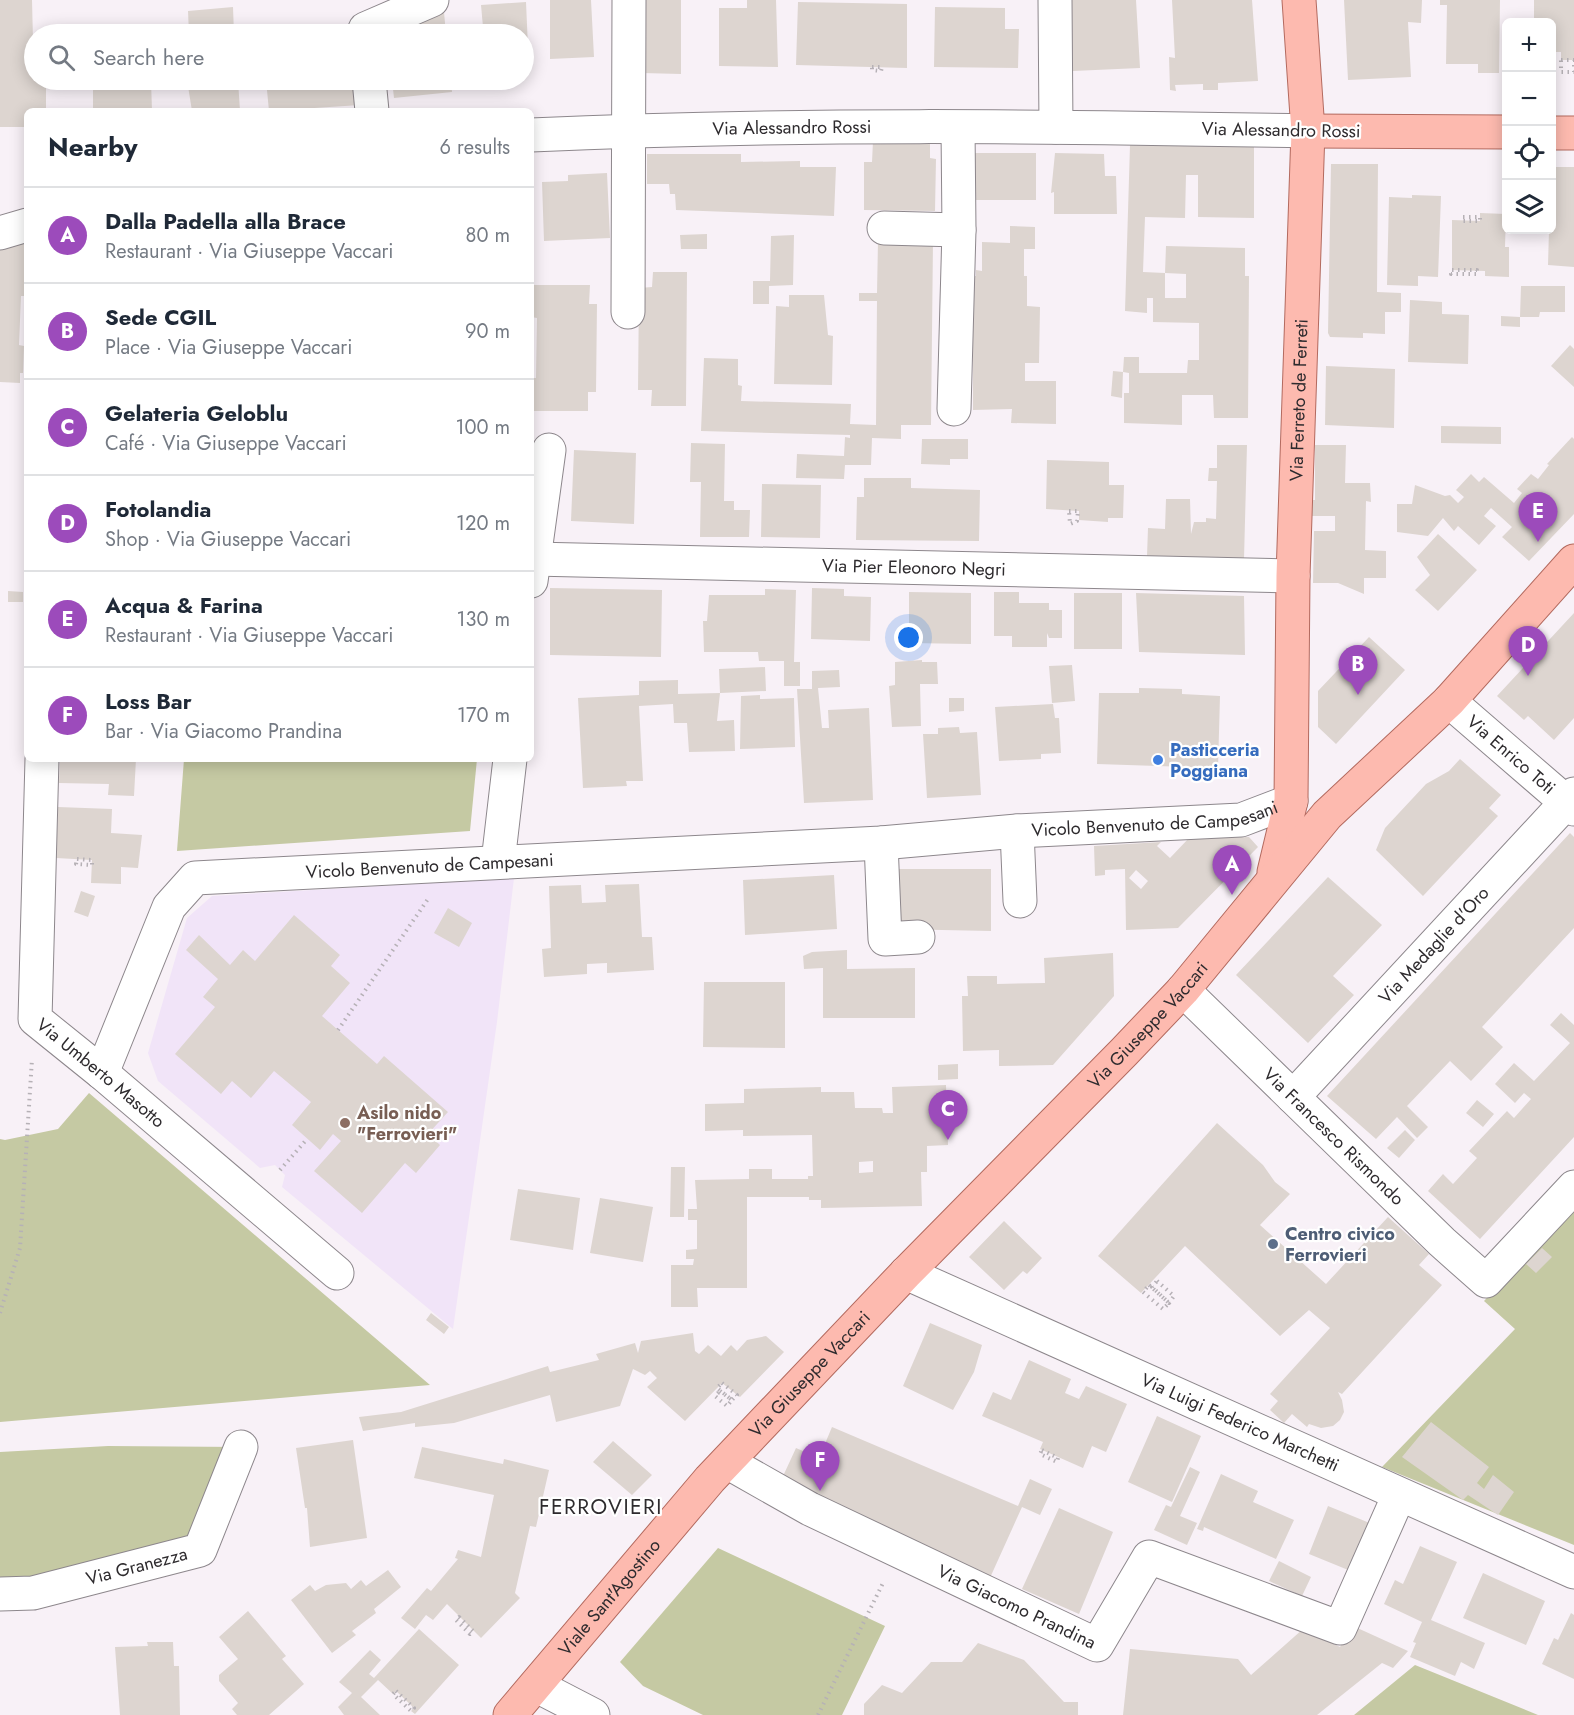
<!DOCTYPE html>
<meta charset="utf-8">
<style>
:root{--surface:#fff;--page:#f6f6f7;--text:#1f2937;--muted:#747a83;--line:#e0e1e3;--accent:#9c4bbb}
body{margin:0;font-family:Jost,sans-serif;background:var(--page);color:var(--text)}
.controls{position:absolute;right:18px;top:18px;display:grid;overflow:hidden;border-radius:9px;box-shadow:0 3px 15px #0003}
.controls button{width:54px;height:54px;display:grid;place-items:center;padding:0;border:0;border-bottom:2px solid var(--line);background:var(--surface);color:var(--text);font:30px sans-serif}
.you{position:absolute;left:909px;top:638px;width:21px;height:21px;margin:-15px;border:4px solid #fff;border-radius:50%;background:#1a73e8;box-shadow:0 0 0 9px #1a73e833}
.badge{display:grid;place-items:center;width:39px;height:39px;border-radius:50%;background:var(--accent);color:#fff;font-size:20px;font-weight:700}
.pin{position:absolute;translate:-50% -50px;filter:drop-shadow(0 2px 3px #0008)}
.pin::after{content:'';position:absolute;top:32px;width:21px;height:18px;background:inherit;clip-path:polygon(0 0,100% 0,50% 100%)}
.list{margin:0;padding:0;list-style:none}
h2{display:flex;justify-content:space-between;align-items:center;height:78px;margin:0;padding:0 24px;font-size:26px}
h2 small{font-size:20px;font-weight:400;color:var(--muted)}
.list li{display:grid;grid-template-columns:39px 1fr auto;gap:18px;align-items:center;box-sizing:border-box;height:96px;padding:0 24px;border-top:2px solid var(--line)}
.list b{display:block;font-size:22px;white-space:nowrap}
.list p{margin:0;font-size:20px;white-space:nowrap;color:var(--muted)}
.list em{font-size:20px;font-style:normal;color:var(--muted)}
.icon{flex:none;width:33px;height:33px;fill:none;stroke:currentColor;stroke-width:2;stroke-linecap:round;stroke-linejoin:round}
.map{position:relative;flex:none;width:1574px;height:1715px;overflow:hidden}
.search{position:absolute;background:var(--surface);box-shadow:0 3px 15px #0003;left:24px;top:24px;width:510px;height:66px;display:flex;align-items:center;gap:15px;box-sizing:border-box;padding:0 21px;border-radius:33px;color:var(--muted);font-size:22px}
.panel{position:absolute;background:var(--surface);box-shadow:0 3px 15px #0003;left:24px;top:108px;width:510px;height:654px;border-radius:9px}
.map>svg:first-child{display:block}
.education{fill:#f1e4f8}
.green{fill:#c5c9a3}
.building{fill:#ddd5d0;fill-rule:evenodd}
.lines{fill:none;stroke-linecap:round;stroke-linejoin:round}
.minor-casing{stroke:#8d878c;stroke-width:35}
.major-casing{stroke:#b36a5f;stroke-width:35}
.path{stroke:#b6b1b6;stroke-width:4;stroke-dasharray:1.5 4.5;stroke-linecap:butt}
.minor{stroke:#fff;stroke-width:33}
.major{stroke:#fdbaaf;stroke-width:33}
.shop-dot{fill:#3f7fe0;stroke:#fff;stroke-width:2}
.education-dot{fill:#8d6e63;stroke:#fff;stroke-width:2}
.service-dot{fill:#5c6f8a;stroke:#fff;stroke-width:2}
.labels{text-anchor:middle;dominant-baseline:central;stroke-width:4.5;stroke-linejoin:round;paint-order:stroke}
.street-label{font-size:18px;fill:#2e2b2e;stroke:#fff}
.shop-label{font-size:18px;font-weight:bold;fill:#366cbe;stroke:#fff;text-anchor:start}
.education-label{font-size:18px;font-weight:bold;fill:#785e54;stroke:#fff;text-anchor:start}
.service-label{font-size:18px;font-weight:bold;fill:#4e5e75;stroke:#fff;text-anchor:start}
.quarter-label{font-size:21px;letter-spacing:1.5px;fill:#2e2b2e;stroke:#fff}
</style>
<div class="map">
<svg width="1574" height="1715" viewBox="0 0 1574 1715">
<rect width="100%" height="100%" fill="#f8f1f7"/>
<path class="education" d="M514,878L497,1022L453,1329L282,1187L285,1175L275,1165L260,1168L158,1081L148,1053L187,918L212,896Z"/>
<path class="green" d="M184,759H477L470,831L177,851Z
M89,1093L430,1385L0,1422V1139L5,1140L58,1129Z
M1574,1205V1545L1382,1467L1515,1329L1484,1301Z
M108,1446L241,1447L200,1550L0,1594V1452Z
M718,1548L885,1626L842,1715H703L643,1686L620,1662Z
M1415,1665L1538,1715H1354Z"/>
<path class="building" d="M0,0H32L34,80H46V111H27V127H0Z
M550,0H591L594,57L550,59Z
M643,0H681V74L642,73Z
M747,0H776L778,67L719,66V8H747Z
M1070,0H1136L1140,68L1073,71Z
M1172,0H1252L1258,81L1218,83V90H1203V84L1175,85L1176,91L1170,90L1169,57L1175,58Z
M1344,0H1422L1421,23L1408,22L1411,77L1348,80Z
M1440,0H1500L1499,73H1478V64H1446L1447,5H1440Z
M1534,0H1574V60H1561V52H1552V22H1534Z
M526,2L529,70H524V34H487V27H483L481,5Z
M798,2L907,4V68L796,65Z
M233,7L234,34H189L188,11Z
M935,7L1005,8V29H1019L1018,68L934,67Z
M444,12L446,34H389L411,15Z
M93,80H151L152,111H93Z
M187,80H238L240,111H192Z
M266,80H358L360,105L269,111Z
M392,80H451L452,92L394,98Z
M873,141L930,142V158L936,159L935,211L864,210V162H872Z
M1130,145L1254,147V218L1198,217V175H1186L1185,218L1145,217L1143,272L1165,273V298H1186V274L1165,273L1166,246L1245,248V276H1249L1248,418H1214L1213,395H1182V425L1124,423V393H1129V373L1123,372L1124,357H1139V373H1187L1188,360H1199V323L1153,322V298H1147V313L1125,311Z
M975,153H1036V200H975Z
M1055,153L1104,154L1105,176H1116L1117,214H1054V192L1051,193Z
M647,154H741V162L800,161V167H836L834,216L676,210L675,194H670L669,184H647Z
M1331,164H1378L1377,292L1401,293V312H1385V334L1363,333V338L1330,337L1328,333Z
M1552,167H1574V267L1548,265L1549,230H1552Z
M607,173L610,238L544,241L542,182L568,181V175Z
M1412,195L1441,196L1438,277L1418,276V286L1387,285L1389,197L1412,198Z
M1480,213L1506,214L1505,247H1509V277L1485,276V271L1452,270V220L1480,221Z
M1010,226L1035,227V249H1024V276H1027V306L1040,307L1039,363H1025V381H1056V424L1011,423L1012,409L973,410V276H976V270L982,271V242L1010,243Z
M707,234V249H681L680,235Z
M27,235L26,296H21L19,345L24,346L23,373H20V383L0,382V244Z
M794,235L793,285L769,286V304H753V281H770L771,236Z
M878,241H933L931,425H901V439L872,438L871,465H845L844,479L796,478L797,454L844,456L845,437L850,438V435L701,431L704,358L738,359V385L742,386L741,401L851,404L850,424L876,425L877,301H859V293H877Z
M653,272H687L686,406H651L652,390H638L639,288L652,287Z
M531,285H590L589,304H597L596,392H588V411H531V378H536L537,318L531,317Z
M1521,286H1565V312H1540L1539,317H1520Z
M789,295H824L828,335L833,336L832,385L774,384L776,306L789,307Z
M1410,300L1442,302V314L1469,315L1468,364L1408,362Z
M1501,316L1520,317V327L1501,326Z
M1570,345L1574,349V387L1551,366Z
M1326,366L1395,369L1394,428L1325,425Z
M1113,371L1123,372L1122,398L1111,396Z
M1441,426L1501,427V444L1441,443Z
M1572,437L1574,439V514L1529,561L1502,537L1512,527L1491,508L1484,516L1496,526L1479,545L1458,526L1454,531L1443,518L1428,536L1397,532V504H1412L1415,485L1445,496L1450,495L1458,503L1464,497L1456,490L1471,474L1479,482L1484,477L1514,503L1522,493L1517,489L1531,474L1538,479L1549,465L1547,464Z
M922,439H968V459H950V465L921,464Z
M691,443L725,444L724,501H734V510H750L749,537H700L701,482H690Z
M1217,445H1247L1244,559L1147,556L1148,528L1165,529L1166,499H1190L1191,534L1194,522H1206V518L1216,519L1217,481H1208L1209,468H1217Z
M1315,445H1346L1345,483H1370L1371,502L1366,501L1365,550L1386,551V578H1364V594L1338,583H1313L1314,531H1335V516H1307V500H1315Z
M574,450L636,453L634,524L571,521Z
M1047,460L1109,462V485H1124L1123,518H1108V522L1079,520V511L1046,509Z
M864,478H911V488L980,490L979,541L856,540L857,497H864Z
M762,484L821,485L820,538L761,537Z
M1438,534L1477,570L1438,611L1415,590L1430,575L1417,557Z
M550,588L662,590L661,657L550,655Z
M812,588L844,589V596L871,597L870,641L811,639Z
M765,589L796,590L794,662H800V686H784V661H759L758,652H704L703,621H707L709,595H765Z
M8,591L23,592V602H8Z
M909,592L971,593V644L909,643Z
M994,592H1019V603H1049V610H1062V638H1049L1047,633V647H1012V636H994Z
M1074,593H1122V649H1074Z
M1136,593L1244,596L1245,655L1139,652Z
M1574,613V718L1554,740L1528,716L1524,720L1497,696Z
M1369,637L1405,670L1336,744L1318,727V691Z
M922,660V662H937L938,684H920L921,726L892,727L889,686L895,685V662Z
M1072,665L1075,701L1052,703L1049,666Z
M765,667L766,691L720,693L719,669Z
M839,670L840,687L818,688L822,728H829L828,710L869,708L873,800L804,803L797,689H812V671Z
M678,680V694L720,693L717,721L734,720L735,751L689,752L687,723H674L673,704L639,706L643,781H626L627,786L583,788L578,698L639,695V681Z
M1139,688L1182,689V694L1220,696L1218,768L1097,764L1099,693H1139Z
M760,695V699L794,698L795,747L740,749L741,696Z
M949,698H964V711L949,712Z
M1053,704L1055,718H1059L1061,753L1041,754V759L999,761L995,707Z
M959,727L960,733L977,732L981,795L927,798L923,734H938V728Z
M60,759H136L134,796L108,795L109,784L59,783Z
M1460,759L1501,795L1489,808L1498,816L1423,896L1376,850L1385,828L1426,784L1449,771Z
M58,807L112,809L111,833L142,835L138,868L121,867V884L91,883L92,860L56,858Z
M1570,833L1574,837V928L1482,1027L1503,1047L1471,1081L1450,1061L1407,1106L1428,1127L1417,1138L1397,1117L1376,1139L1327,1096Z
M1249,837L1258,847L1178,928L1126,930L1125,869L1105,870V875L1095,876L1094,846L1161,842L1157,846L1170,858L1189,838ZM1136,870L1148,881L1141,889L1129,878Z
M895,869H991V931L893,929Z
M834,875L837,929L745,935L743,880Z
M1328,877L1382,925L1333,976L1354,995L1308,1043L1236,975Z
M639,884L642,937H652L654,970L607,973V963L587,964V974L544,977L542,949L551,948L549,886L581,885L582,903L606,902L605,885Z
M81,891L95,896L88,917L74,912Z
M448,908L472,923L459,947L434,933Z
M294,915L340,955L331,966L350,983L322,1016L377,1064L384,1056L448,1112L428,1134L440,1145L416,1173L405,1163L362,1213L314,1171L341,1141L333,1134L320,1150L292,1125L311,1102L274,1071L251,1098L232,1081L221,1094L175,1054L215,1007L203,997L218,979L186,950L199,935L230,965L243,950L255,961Z
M847,950V969L915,968V1018H823V968L804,969L803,956L812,952Z
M1113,953L1114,996L1053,1065L999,1066V1050L963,1051L962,996H968L967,976H997V984L1045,983L1044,958Z
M704,982H785V1048L703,1047Z
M1561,1013L1574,1025V1137L1480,1239L1428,1191L1443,1174L1453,1184L1477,1158L1469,1151L1507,1111L1514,1118L1531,1099L1524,1093L1515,1103L1495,1084L1514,1063L1534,1081L1570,1043L1550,1025Z
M958,1064V1079L938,1080V1065Z
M946,1085L948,1145L927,1146V1172H921L922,1206L821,1208V1200H809V1197H747V1288H697L698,1307H671V1265H693L694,1259H686V1250L697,1249V1220H688V1209H697L695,1180L749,1179V1169H772V1179H808V1176H813L812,1135L743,1136V1130L705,1131V1104L744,1103V1089L821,1087V1092H854L855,1108H882L883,1113H893L892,1087ZM873,1161V1172L859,1173V1162Z
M1477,1100L1494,1114L1483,1127L1466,1113Z
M1217,1123L1263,1165L1275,1182L1290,1194L1260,1225L1326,1284L1388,1217L1429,1254L1419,1265L1442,1285L1342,1394L1338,1392L1342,1400L1344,1412L1340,1420L1333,1426L1321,1428L1309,1424L1307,1427L1292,1414L1284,1423L1270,1410L1278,1401L1270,1394L1330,1328L1309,1310L1280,1336L1185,1246L1141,1293L1098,1256Z
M1405,1130L1415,1140L1399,1158L1387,1148Z
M671,1167H685L684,1217H670Z
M518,1189L580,1198L573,1250L510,1240Z
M600,1198L653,1207L643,1262L590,1253Z
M1004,1221L1042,1258L1027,1274L1023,1271L1004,1290L969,1257Z
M1542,1248L1552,1257L1536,1273L1526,1264Z
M431,1313L449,1327L444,1334L426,1320Z
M930,1323L982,1345L974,1372L953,1410L903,1386Z
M693,1333L695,1351L699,1354L708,1345L721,1356L731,1345L737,1351L747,1340L766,1336L784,1352L740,1397L722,1383L685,1421L647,1387L657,1378L650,1371L645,1375L633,1369L620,1406L556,1422L550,1395L454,1423L415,1427V1423L363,1431L359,1417L401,1412L548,1366L550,1372L599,1360L596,1354L635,1343L638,1353L641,1341Z
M1029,1360L1071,1379L1065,1393L1079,1399L1086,1386L1127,1404L1106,1452L1092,1446L1083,1468L1040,1449L1043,1442L982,1416L993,1392L1011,1400Z
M1157,1416L1201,1436L1172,1502L1128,1482Z
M1431,1422L1489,1467L1477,1483L1484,1489L1493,1475L1514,1492L1498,1515L1468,1495L1463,1500L1402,1457Z
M832,1427L1018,1506L1030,1479L1052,1489L1040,1515L1022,1507L989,1580L778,1487L796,1448L819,1458Z
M353,1440L367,1538L310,1547L307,1508H305L296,1448Z
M613,1441L652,1475L632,1495L593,1462Z
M422,1447L503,1464L504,1459L549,1470L536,1527L530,1526L515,1593L520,1598L481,1638L447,1604L433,1620L426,1615L415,1629L401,1618L427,1588L431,1591L458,1559L455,1558L458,1550L481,1557L494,1495L414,1478Z
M1190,1467L1200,1472L1180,1516L1197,1523L1187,1545L1154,1530L1166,1505L1171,1507Z
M1221,1474L1258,1491L1253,1502L1294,1520L1276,1559L1204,1527L1203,1531L1197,1529Z
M1328,1506L1377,1526L1358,1574L1309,1554Z
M1059,1508L1113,1532L1079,1614L1022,1589Z
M1420,1546L1457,1562L1431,1620L1485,1643L1474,1669L1461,1662L1455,1676L1410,1657L1416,1643L1413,1642L1422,1622L1384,1604L1395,1580L1403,1584Z
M1279,1561L1311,1577L1302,1596L1269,1581Z
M388,1570L401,1587L374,1609L376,1613L352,1631L356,1635L332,1653L291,1600L310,1585L315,1591L326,1585L346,1583L351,1589L361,1580L366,1586Z
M1483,1573L1545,1601L1526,1645L1463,1618Z
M248,1611L286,1656L282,1659L304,1684L269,1715H237L232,1709L238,1703L219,1681V1675L238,1659L219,1637Z
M1571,1613L1574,1615V1679L1542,1664L1554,1638L1558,1640Z
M1353,1626L1408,1651L1393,1668L1382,1663L1317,1715H1123L1130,1649L1238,1659L1251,1675L1303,1629L1340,1647Z
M419,1629L459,1665L415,1714L411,1711L414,1708L396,1691L393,1694L378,1680L361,1697L380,1715H344L338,1707L352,1693L339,1682L370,1650L381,1660L369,1674L374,1678Z
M147,1642H173L174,1666H179L180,1715H120L115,1647L148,1646Z
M978,1643L1024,1660L1064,1702H1078V1715H864V1704L882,1685L902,1693L931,1662H962Z"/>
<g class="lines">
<g class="minor-casing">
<g id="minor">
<path d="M1055,0L1056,127"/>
<path d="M365,34V29L432,0"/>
<path d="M369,80L372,111"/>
<path id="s1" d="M531,135C790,123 1049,126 1308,131"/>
<path d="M884,228L959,230"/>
<path d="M0,233L27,225"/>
<path d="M628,312L629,0"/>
<path d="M954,409L959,230L958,128"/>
<path id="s2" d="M533,559L1293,576"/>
<path d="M531,581L549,450"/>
<path id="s3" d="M1449,701L1574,809"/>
<path id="s4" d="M42,759L35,1019L102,1073L337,1273"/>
<path d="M1017,831L1020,901"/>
<path d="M881,843L885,939L918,937"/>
<path d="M498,862L510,759"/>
<path id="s5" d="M1183,990L1442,1242L1486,1281L1574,1187"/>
<path id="s6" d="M102,1073L169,907L195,878L881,843L1017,831L1241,820L1291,801"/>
<path id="s7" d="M1293,1097L1574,794"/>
<path id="s8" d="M906,1273L1574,1572"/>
<path id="s9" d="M727,1462L810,1509L1097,1645L1149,1557L1340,1628L1399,1495"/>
<path id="s10" d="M0,1594L33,1593L200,1550L241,1447"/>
<path d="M537,1686L593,1715"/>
</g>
</g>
<g class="major-casing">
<g id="major">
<path d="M1308,131L1506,132"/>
<path d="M1552,133H1574"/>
<path id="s11" d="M1274,872L1291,801L1293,576L1308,131L1299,0"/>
<path id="s12" d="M510,1715L710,1479L906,1273L1124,1052L1183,990L1327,815L1449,701L1574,561"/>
</g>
</g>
<path class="path" d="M1561,60H1574V72H1561Z
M872,67H882L881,71L872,70Z
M1463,217H1480V221H1463Z
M1452,270H1477V274H1451Z
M1069,511H1078L1077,521L1070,524Z
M77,859L92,860V865L76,864Z
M338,1030L428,899
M280,1170L307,1139
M1157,1281L1174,1296L1169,1303L1152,1287Z
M1149,1285L1169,1303L1163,1309L1143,1292Z
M0,1313L20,1248L32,1059
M722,1383L737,1395L732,1400L717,1388Z
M720,1391L732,1400L727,1406L715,1396Z
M1042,1450L1058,1458L1057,1462L1040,1454Z
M459,1617L473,1631L470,1634L456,1620Z
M396,1691L414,1708L411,1711L393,1694Z
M818,1715L884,1581"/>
<use href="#minor" class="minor"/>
<use href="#major" class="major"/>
</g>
<circle class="shop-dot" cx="1158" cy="760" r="6"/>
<circle class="education-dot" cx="345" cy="1123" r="6"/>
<circle class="service-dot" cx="1273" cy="1244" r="6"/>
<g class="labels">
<g class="street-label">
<text stroke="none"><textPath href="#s1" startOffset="261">Via Alessandro Rossi</textPath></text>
<text transform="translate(1281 130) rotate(1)">Via Alessandro Rossi</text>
<text stroke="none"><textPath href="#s11" startOffset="474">Via Ferreto de Ferreti</textPath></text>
<text stroke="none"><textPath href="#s2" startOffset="381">Via Pier Eleonoro Negri</textPath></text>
<text stroke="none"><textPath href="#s3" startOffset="82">Via Enrico Toti</textPath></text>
<text stroke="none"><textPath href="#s6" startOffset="1180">Vicolo Benvenuto de Campesani</textPath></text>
<text stroke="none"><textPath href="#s6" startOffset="453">Vicolo Benvenuto de Campesani</textPath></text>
<text stroke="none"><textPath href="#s7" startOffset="207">Via Medaglie d'Oro</textPath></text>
<text stroke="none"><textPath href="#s12" startOffset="940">Via Giuseppe Vaccari</textPath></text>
<text stroke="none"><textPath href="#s4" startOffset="345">Via Umberto Masotto</textPath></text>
<text stroke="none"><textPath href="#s5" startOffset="210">Via Francesco Rismondo</textPath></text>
<text stroke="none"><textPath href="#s12" startOffset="454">Via Giuseppe Vaccari</textPath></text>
<text stroke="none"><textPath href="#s8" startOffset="366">Via Luigi Federico Marchetti</textPath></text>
<text stroke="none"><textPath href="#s10" startOffset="140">Via Granezza</textPath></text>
<text stroke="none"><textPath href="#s12" startOffset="154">Viale Sant'Agostino</textPath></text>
<text stroke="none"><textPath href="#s9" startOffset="324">Via Giacomo Prandina</textPath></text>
</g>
<g class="shop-label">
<text x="1170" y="750">Pasticceria<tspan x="1170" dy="21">Poggiana</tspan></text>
</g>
<g class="education-label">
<text x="357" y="1113">Asilo nido<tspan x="357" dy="21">"Ferrovieri"</tspan></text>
</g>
<g class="service-label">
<text x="1285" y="1234">Centro civico<tspan x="1285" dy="21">Ferrovieri</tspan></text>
</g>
<g class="quarter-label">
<text x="601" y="1507">FERROVIERI</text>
</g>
</g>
</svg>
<div class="controls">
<button>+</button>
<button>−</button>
<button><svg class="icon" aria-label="locate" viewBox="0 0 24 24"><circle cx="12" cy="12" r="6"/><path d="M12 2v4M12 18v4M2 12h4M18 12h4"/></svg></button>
<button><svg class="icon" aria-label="layers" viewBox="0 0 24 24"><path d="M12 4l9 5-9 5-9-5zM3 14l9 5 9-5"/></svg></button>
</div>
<div class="you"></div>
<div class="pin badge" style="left:1232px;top:895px">A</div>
<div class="pin badge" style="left:1358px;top:695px">B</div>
<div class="pin badge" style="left:948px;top:1140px">C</div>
<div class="pin badge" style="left:1528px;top:676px">D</div>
<div class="pin badge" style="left:1538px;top:542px">E</div>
<div class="pin badge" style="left:820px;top:1491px">F</div>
<div class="search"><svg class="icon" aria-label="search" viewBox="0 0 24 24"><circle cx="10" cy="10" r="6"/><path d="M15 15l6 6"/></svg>Search here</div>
<section class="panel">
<h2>Nearby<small>6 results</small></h2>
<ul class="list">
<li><span class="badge">A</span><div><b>Dalla Padella alla Brace</b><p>Restaurant · Via Giuseppe Vaccari</p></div><em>80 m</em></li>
<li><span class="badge">B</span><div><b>Sede CGIL</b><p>Place · Via Giuseppe Vaccari</p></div><em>90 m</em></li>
<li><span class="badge">C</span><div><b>Gelateria Geloblu</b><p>Café · Via Giuseppe Vaccari</p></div><em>100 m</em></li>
<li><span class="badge">D</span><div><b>Fotolandia</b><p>Shop · Via Giuseppe Vaccari</p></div><em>120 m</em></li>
<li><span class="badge">E</span><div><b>Acqua &amp; Farina</b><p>Restaurant · Via Giuseppe Vaccari</p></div><em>130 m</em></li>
<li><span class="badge">F</span><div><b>Loss Bar</b><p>Bar · Via Giacomo Prandina</p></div><em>170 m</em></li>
</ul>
</section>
</div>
